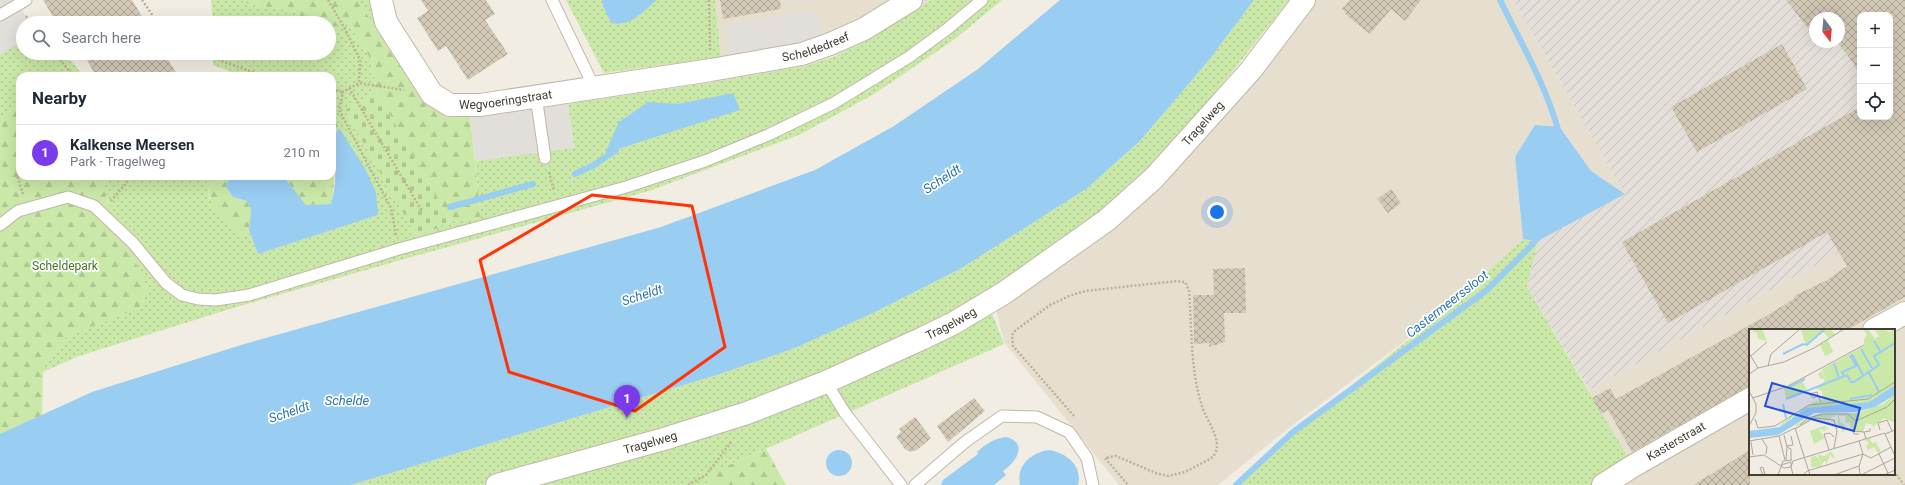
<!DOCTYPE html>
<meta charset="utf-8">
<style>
:root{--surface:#fff;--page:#f2f2f3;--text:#1f2937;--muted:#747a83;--line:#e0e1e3;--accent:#7c3aed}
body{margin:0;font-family:Roboto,sans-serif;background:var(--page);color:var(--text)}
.controls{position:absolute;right:12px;top:12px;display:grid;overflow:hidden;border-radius:8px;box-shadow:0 4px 16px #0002}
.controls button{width:36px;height:36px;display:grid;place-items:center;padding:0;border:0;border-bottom:1px solid var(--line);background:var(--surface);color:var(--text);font:20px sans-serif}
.compass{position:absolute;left:1809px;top:12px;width:36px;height:36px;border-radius:50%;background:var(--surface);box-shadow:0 4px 16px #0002;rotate:164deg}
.you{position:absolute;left:1217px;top:212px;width:14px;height:14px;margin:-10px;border:3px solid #fff;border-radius:50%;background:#1a73e8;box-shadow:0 0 0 6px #1a73e833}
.badge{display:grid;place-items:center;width:26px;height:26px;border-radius:50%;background:var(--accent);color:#fff;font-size:13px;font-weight:700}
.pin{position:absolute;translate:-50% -33px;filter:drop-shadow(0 1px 2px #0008)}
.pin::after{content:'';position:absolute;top:21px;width:14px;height:12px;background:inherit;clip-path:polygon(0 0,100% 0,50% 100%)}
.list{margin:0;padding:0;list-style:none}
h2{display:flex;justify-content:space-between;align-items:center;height:52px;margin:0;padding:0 16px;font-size:17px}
h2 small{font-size:13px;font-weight:400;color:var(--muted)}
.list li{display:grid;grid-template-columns:26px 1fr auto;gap:12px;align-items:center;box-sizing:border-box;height:56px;padding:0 16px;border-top:1px solid var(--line)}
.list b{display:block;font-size:15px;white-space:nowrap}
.list p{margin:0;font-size:13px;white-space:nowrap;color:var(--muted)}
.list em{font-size:13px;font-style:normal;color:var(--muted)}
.icon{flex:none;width:22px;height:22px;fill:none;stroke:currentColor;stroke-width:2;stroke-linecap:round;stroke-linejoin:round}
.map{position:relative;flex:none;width:1905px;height:485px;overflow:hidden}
.search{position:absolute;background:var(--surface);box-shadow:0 4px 16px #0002;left:16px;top:16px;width:320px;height:44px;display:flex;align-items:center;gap:10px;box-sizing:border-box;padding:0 14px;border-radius:22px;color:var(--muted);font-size:15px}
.panel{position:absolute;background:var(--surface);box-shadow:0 4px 16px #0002;left:16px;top:72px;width:320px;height:108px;border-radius:12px}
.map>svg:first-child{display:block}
.residential{fill:#e6dfd0;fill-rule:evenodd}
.industrial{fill:url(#industrial-furrows);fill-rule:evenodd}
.grass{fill:url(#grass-dots)}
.forest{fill:url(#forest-firs)}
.cemetery{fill:url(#cemetery-stones)}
.parking{fill:#e2dfdb}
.water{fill:#9acdf2}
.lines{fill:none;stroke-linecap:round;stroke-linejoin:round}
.stream{stroke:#9acdf2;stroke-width:6}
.building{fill:url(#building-cross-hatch)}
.service-casing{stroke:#c0b8a7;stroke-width:13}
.minor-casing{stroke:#c0b8a7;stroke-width:24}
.path{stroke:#bfb195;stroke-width:2.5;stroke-dasharray:2 2;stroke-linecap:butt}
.service{stroke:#fff;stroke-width:11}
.minor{stroke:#fff;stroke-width:22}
.marked{fill:none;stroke:#ff340b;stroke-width:3;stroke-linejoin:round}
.labels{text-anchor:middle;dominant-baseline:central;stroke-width:3.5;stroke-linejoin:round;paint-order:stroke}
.street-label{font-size:12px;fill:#433d32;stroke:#fff}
.park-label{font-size:12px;fill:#427625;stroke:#fff}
.water-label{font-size:13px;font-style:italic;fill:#2975b1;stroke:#fff}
.inset-river{fill:none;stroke:#9acdf2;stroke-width:2}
.inset-road{fill:none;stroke:#aca79c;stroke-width:1}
.view{fill:#1d4ed8;fill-opacity:0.15;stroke:#1d4ed8;stroke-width:2}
.inset-edge{fill:none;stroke:#433d32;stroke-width:2}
</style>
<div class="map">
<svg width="1905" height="485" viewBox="0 0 1905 485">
<defs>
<pattern id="industrial-furrows" width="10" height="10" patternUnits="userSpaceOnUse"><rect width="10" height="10" fill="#e3ded7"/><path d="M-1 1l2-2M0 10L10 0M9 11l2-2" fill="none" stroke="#c4bfb9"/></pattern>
<pattern id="grass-dots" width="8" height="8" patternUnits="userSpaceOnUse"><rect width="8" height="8" fill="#cae8a8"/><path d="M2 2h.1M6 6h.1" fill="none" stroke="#afc891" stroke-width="1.8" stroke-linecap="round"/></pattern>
<pattern id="forest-firs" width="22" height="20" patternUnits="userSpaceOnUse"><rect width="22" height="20" fill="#cae8a8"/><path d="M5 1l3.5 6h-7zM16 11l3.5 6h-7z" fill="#afc891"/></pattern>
<pattern id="cemetery-stones" width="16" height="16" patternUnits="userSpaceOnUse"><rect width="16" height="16" fill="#cae8a8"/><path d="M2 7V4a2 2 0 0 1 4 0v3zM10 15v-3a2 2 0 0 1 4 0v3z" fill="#afc891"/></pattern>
<pattern id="building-cross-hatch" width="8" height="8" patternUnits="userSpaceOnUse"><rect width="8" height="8" fill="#d3c9b7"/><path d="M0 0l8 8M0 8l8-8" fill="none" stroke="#ada495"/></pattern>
</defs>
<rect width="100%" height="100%" fill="#f2ede2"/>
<path class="residential" d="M715,0H931L895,24L882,7L812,39L721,57Z
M1314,0H1513L1625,194L1591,171L1561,127L1515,157L1523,239L1441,314L1290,427L1218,485H1119L1004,342L996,310L1046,269Z
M1905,216V485H1603L1589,390ZM1750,330H1894V474H1750Z"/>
<path class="industrial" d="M1513,0H1905V216L1589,390L1527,287L1538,241L1625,194ZM1860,15H1890V117H1860ZM1815,18H1839V42H1815Z"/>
<path class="grass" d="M211,0H242L248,4L293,11L312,23H213Z
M358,0H373L408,75L396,61Z
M566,0H715L721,57L604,73Z
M931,0H1002L955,39L874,94L799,135L649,191L408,258L230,309L79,356L43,372L45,365L67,336L142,307L147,288L106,198L104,176H207L209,198L241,235L249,230L258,254L378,215L351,148L339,128L332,110V76H242L213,65L214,53H329V28L348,23L372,61L377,92L345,110L418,239L450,221L481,218L475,161L574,147L568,104L713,82L805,66L835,56L869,40Z
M1254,0H1289L1229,76L1147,171L1100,211L1039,257L984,292L1004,344L706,475L712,485H351L720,374L795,348L871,314L960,269L1086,189L1140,141L1209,60Z
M23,34V53C53,53 65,48 83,76H20V105L0,119V47Z
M1523,239L1538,241L1527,287L1633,466L1603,485H1236L1293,432L1441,314Z"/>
<path class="forest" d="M242,0H358L396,61L408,75L423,102L447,117H470L481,218L450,221L377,92L372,61L348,23L329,28V23H312L293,11L248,4Z
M20,105V176H104L106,198L147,288L142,307L67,336L45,365L43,372L42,415L0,434V119Z
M332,110L339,128L332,138Z
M332,154L335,170L332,204L306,205L283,176H332Z
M207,176H229L226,187L233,197L247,201L251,210L249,230L242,235C215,214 210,211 207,176Z
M766,449L786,485H712L706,475Z"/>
<path class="cemetery" d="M377,92L450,221L418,239L345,110Z"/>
<path class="parking" d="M0,0H16L30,23H23V41L0,55Z
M815,10L825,41L732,59L728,24Z
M568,104L574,148L475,161L470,117Z"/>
<path class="water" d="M602,0H657C642,12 631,27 611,23L603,6Z
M1060,0H1254L1209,60L1140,141L1086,189L960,269L871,314L795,348L720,374L351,485H0V434L92,392L241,345L661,227L815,170L894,126L978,69Z
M733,93L740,110L605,153L619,122L648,102L678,104Z
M1535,125L1560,127L1591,171L1625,194L1538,241L1523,239L1515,157Z
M339,128L366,170L376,193L378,215L258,254L249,230L251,210L247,201L233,197L226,187L229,176H283L306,205L331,204C334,193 336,181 335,170C334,151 327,146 339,128Z
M1006,437C1029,443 1016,462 1003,471L1006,475L994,485H941L943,480L978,454L977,452C984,445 995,438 1006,437Z
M826 463a13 13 0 1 1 26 0a13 13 0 1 1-26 0Z
M1049,450C1066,453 1083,465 1078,485H1020C1016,465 1031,453 1049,450Z"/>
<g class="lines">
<path class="stream" d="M1500,0C1521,43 1547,87 1559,133
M575,174L594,165L616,150
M450,207L533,184
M1236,485L1293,432L1487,290L1531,246L1540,234"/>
</g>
<path class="building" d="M43,0H132L146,23H57Z
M421,0H486L495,14L485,20L508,54L468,80L446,46L438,51L417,18L428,11Z
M720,0H780L781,9L723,19Z
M1350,0H1421L1405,21L1391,9L1370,34L1345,14L1346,13L1342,9Z
M1786,0H1905V297L1847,330H1750V386L1632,452L1608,410L1601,414L1592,398L1610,388L1616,399L1768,315L1795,298L1794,296L1827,280L1847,266L1827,232L1668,323L1622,242L1860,107V117H1890V15H1860V76L1852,61L1837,42H1839V18H1815V30L1811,32Z
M1782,44L1807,89L1697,152L1671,107Z
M83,53H164L178,76H96Z
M1391,189L1401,203L1388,213L1377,199Z
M1245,268L1246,313H1224L1225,342L1209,347V343L1194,344L1193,295H1214L1213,269Z
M974,398L985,411L948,442L937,426Z
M915,417L931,438L917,450L910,452L905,449L896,437L901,432L899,429Z
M1750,450V485H1693Z"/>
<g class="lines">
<g class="service-casing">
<path id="service" d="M552,0L594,87
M0,15L26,0
M536,96L545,158
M0,225L18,211L68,197L94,206L133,243L166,283L182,295L198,299L216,300L249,295L399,249L626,187L705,161L768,135L834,103L909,57L946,30L982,0
M826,382L845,413L901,485
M915,485L965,442L1002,416L1037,417L1069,432L1087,458L1093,485"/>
</g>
<g class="minor-casing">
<g id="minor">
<path id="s1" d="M381,0L386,22L432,94L450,105H480L711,70L802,54L830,44L864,29L911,0"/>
<path d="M1874,330L1905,313"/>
<path id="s2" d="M497,485L664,439L747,413L826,382L921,339L954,323L1004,293L1107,220L1154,178L1251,70L1304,0"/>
<path id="s3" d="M1603,485L1633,466L1750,399"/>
</g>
</g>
<path class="path" d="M142,0L158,23
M328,0L345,29L360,60L359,83
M709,0L710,50
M26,16L31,23
M55,53L73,76
M199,53L264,76
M349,88L422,211
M332,90L343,92
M20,162L16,172L23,194
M549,172L554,191
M111,201L128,181L125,176
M396,235L391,208L339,110L343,92L359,83L404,90
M1074,416L1013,346L1012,335L1016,330L1050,305L1069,296L1085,291L1177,281L1185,282L1189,290C1192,328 1190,369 1202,406C1206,421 1228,446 1210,459L1185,472L1168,476L1156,473L1116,456L1105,458L1128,485
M1894,471L1904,485
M688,485L706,475L732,441"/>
<use href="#service" class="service"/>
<use href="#minor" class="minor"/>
</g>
<path class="marked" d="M592,195L692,206L725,347L635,411L509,372L480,260Z"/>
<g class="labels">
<g class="street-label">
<text stroke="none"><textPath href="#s1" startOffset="500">Scheldedreef</textPath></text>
<text stroke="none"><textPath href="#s1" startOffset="185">Wegvoeringstraat</textPath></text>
<text stroke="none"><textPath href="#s2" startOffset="807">Tragelweg</textPath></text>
<text stroke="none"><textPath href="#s2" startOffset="483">Tragelweg</textPath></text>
<text stroke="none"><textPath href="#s3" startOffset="85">Kasterstraat</textPath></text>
<text stroke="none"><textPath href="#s2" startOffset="159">Tragelweg</textPath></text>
</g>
<g class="park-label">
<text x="65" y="266">Scheldepark</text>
</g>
<g class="water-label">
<text transform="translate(942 179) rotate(-33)">Scheldt</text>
<text transform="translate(642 295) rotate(-18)">Scheldt</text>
<text transform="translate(1447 304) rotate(-38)">Castermeerssloot</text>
<text x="347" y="400">Schelde</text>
<text transform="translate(289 412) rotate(-19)">Scheldt</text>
</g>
</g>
<g transform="translate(1749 329)">
<rect width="146" height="146" fill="#f2ede2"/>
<path d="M5,0H13L18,12L9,10L8,4L4,3ZM52,0H82L86,6L80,9L74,3L57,17ZM114,0H119L126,10L130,7L125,0H137L139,3L146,0V56L120,73L50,83L32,97H30L42,87L63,75V73L78,70L74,56L78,54L73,40L115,17V10L118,6ZM79,11L84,23L76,27L71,16ZM53,51L58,62L37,70L35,59ZM108,84L102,87L104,97L116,89L110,103L102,98L101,93L97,94L96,87H90L91,93L96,96V102L92,103L94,98L89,96V85L80,90L65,89L48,98L46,96L70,85Z" fill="#cae8a8"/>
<path d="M73,42L78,55L74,57L79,70L75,71L73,62L67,59L75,53V49L72,50L69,45ZM146,66V94L135,89L123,99L124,96L117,94L114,103H110L116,89L108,96H102V86L134,75ZM75,97L78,98L80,102L77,99L75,103L73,100L70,101L76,109L65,115L61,102Z" fill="#cae8a8"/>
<path d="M121,109L123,114L127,113L132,123L129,124L125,118L119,121L117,117L120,114L116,111ZM82,122L87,131L81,126L78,134L76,132L70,138H62V128L67,127L72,134L68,126L76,127Z" fill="#cae8a8"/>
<path d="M146,56V66L126,78L106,83L65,84L29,106L0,109V102L31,98L57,79L120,73Z" fill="#9acdf2"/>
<path class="inset-river" d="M125,12L132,23M112,20L123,39M34,25L54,15L58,16L76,0M103,25L114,46M85,34L90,49M119,42L130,63M95,47L93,43L107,37L101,26M40,58L56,50M37,70L98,46L102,53H105L130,36L125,27L146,14M101,70L123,66M34,75L37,89"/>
<path class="inset-road" d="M0,24L9,39M2,27L18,13M19,37L22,25L50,1M0,45L9,39L35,33L65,19L95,0M0,62L7,75V84L0,97M69,67L64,69L61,65L68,63L69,67L72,73M4,69L39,57L115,16M6,90L9,99L26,97L60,76L119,70L146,53M51,96L59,89L74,85H99L107,92L138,78L146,70M46,100L65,89L85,91L88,102L85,119M131,101L129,94L138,91L143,102M146,101L136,105L146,127M110,105H105L104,102L115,103M35,106L38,118L42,120V131M30,107L36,131M13,110L18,118L17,125M117,110L115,103L121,102V99M0,112L30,107L46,99L61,146M110,112L114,125L110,137L111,146M2,113L4,126M38,117L44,116L42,107M80,121L75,105L81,104L85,108M130,125L139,144M0,128L15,126L35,139L42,138V133L32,136M37,131L38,118M44,132L136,104M44,132L42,138L44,146M14,146L11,139L14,138L16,146M29,146L34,132L43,131M54,146L58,142L114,125L122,129L142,118M85,146L110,137M112,146L146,129M135,146L146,141"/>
<path class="view" d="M23,54L111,79L105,102L16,77Z"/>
<rect width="146" height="146" class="inset-edge"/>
</g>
</svg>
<div class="controls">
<button>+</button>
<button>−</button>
<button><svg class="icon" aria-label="locate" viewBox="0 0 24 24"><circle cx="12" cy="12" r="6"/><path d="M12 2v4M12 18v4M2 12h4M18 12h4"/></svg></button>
</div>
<svg class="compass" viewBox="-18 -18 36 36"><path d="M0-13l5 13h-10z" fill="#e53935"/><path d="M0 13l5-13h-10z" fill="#747a83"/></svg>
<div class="you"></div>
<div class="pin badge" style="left:627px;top:418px">1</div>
<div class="search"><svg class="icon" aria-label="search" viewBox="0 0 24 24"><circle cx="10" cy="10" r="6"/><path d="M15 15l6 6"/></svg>Search here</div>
<section class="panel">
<h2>Nearby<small></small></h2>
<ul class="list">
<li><span class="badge">1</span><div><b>Kalkense Meersen</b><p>Park · Tragelweg</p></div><em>210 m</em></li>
</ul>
</section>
</div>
